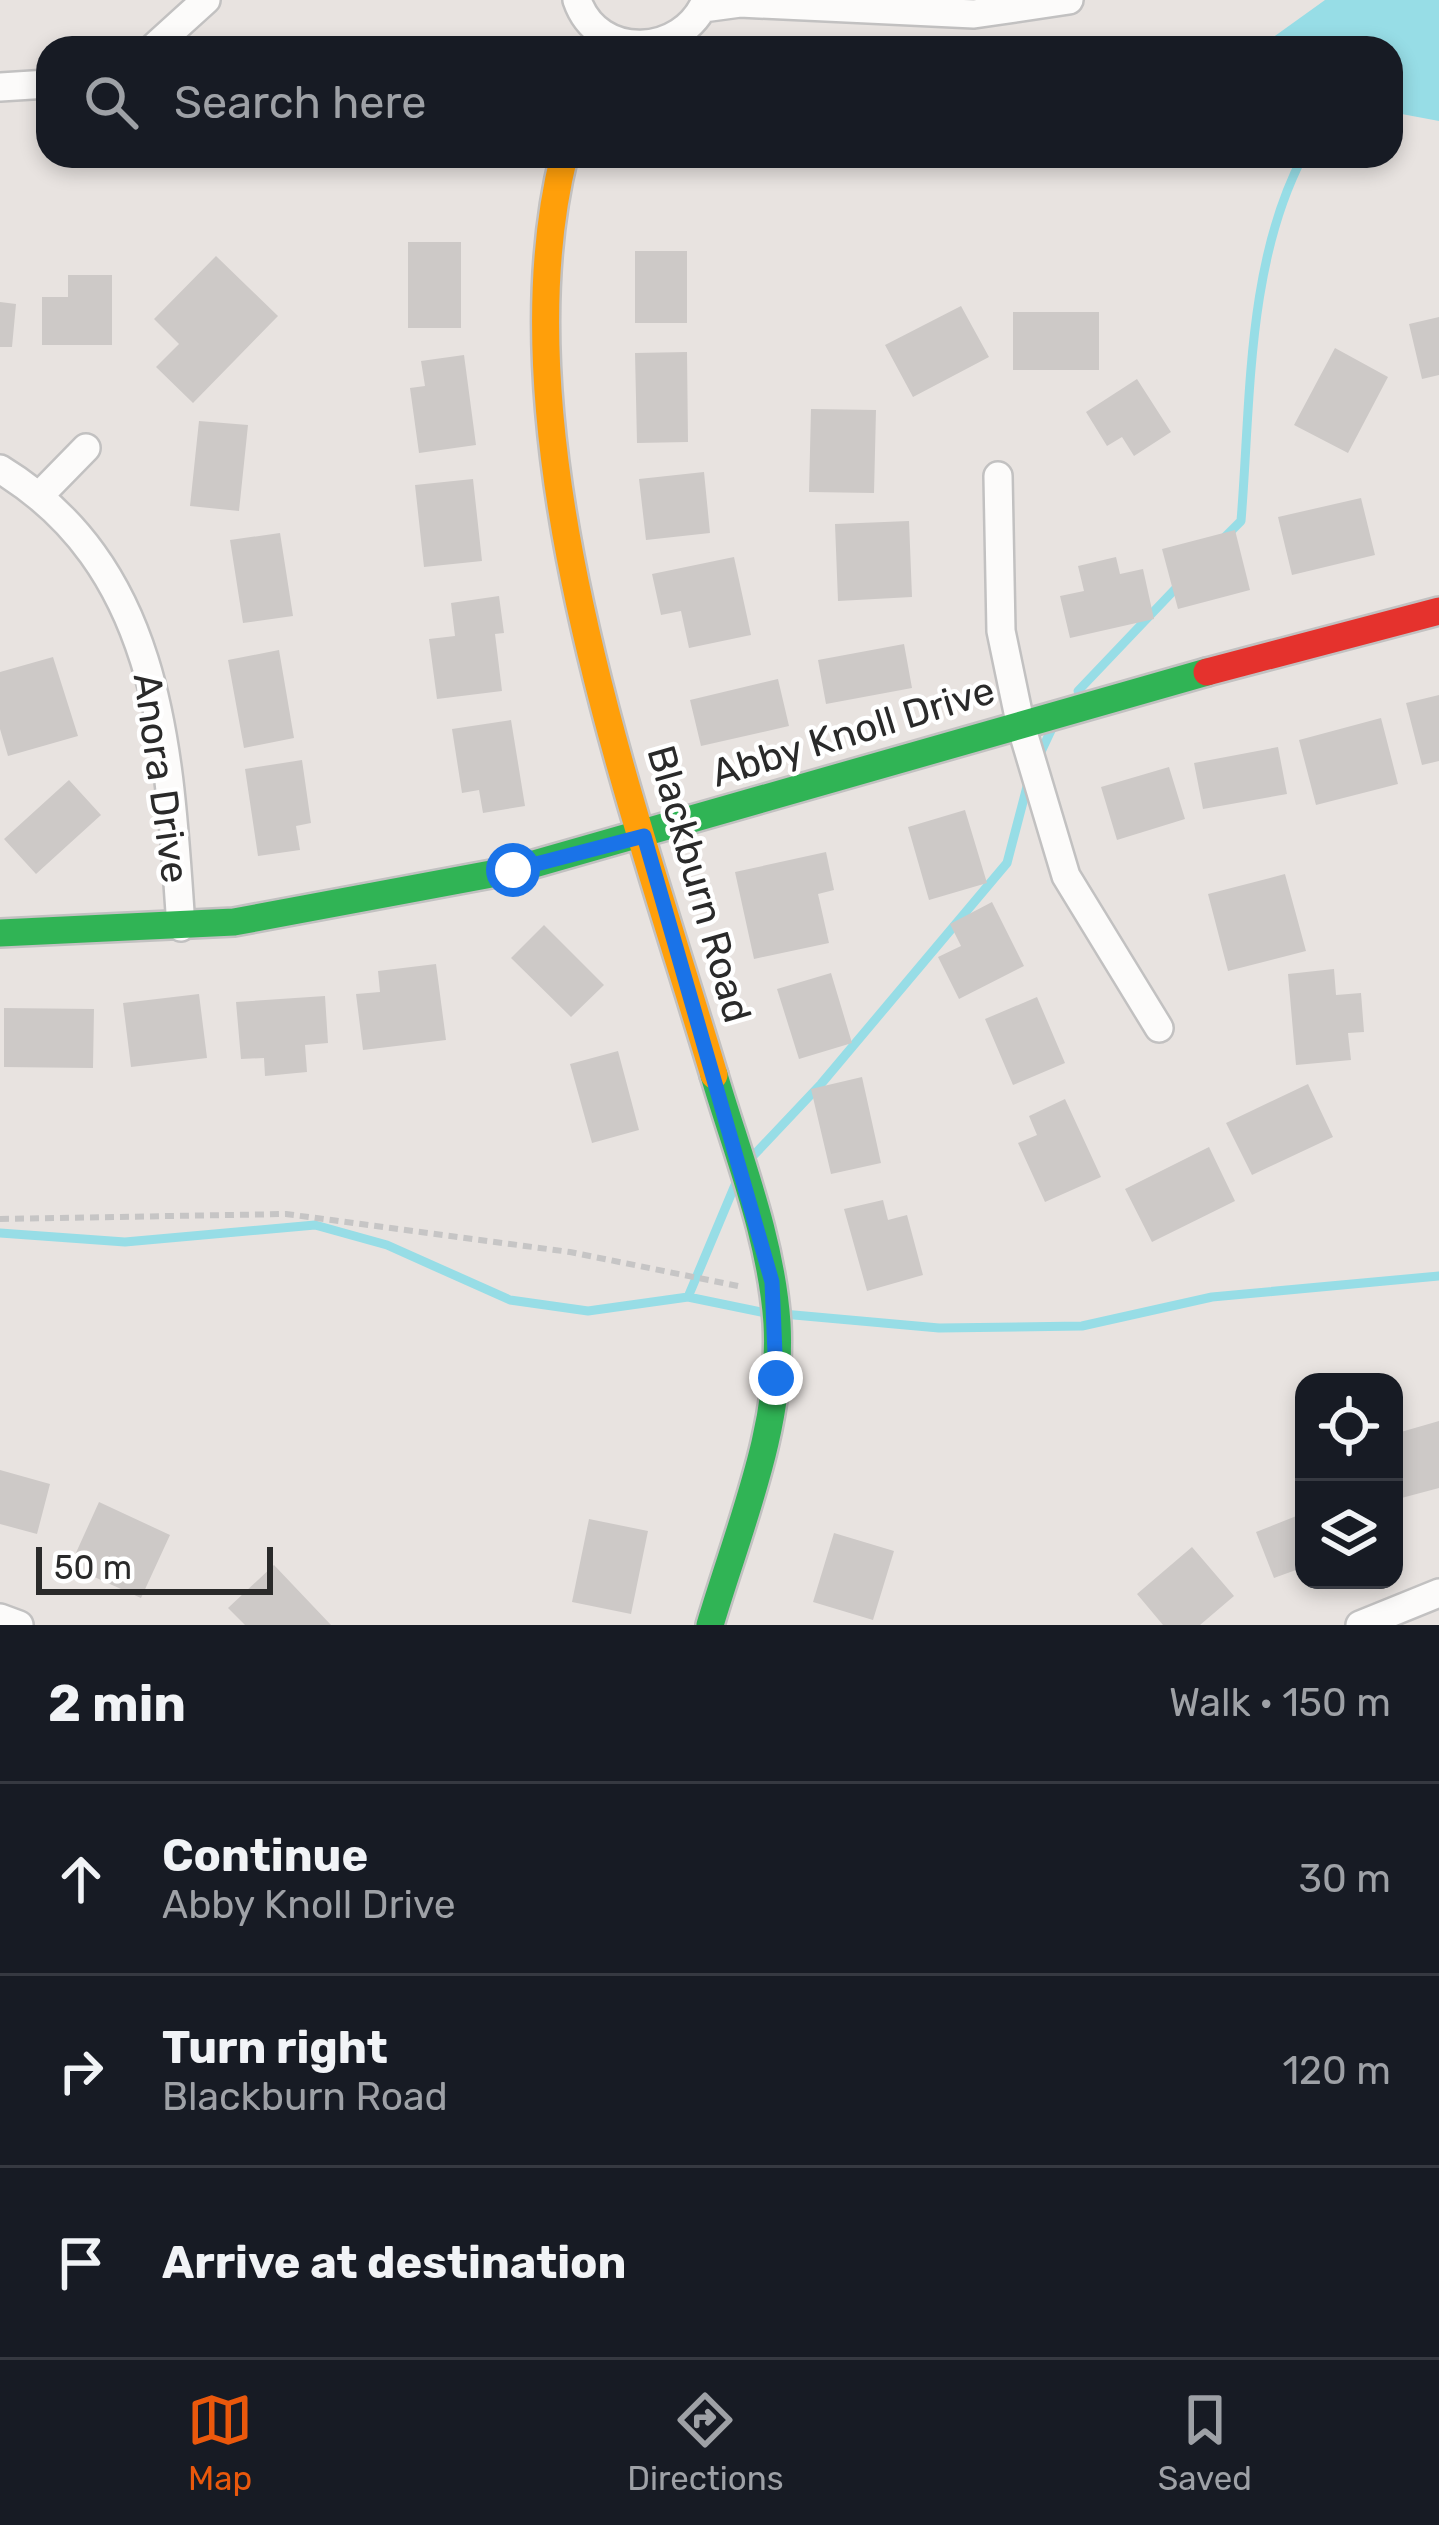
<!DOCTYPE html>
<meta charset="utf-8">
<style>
:root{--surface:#171b24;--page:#20242c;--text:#f1f3f6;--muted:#9ea1a6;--line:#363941;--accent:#ea580c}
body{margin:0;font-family:Rubik,sans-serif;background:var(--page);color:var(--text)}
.controls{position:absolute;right:36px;bottom:36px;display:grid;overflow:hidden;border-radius:24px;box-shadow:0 6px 18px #0003}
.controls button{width:108px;height:108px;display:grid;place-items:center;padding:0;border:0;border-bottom:3px solid var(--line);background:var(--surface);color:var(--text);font:60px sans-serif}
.scale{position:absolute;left:36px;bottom:30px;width:237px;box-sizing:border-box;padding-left:12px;border:6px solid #2a2a2a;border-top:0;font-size:33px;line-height:42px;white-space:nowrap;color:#2a2a2a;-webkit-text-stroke:9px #fff;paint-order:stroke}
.stop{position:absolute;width:36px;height:36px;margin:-27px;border:9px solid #1a73e8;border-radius:50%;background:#fff}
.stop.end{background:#1a73e8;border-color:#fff;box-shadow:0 3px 12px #0008}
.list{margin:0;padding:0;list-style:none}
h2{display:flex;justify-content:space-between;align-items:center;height:156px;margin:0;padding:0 48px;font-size:51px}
h2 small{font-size:39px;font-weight:400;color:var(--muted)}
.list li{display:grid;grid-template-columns:78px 1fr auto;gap:36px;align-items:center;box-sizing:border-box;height:192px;padding:0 48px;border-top:3px solid var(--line)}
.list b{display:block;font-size:45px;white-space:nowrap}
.list p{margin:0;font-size:39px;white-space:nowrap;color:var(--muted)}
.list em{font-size:39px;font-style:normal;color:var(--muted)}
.icon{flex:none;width:66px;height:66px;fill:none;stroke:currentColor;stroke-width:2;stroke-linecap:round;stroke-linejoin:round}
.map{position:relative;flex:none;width:1439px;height:1625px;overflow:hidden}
.search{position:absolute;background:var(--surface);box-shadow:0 6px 18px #0003;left:36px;right:36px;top:36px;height:132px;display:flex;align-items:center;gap:30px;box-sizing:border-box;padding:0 42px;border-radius:36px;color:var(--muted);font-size:45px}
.sheet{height:732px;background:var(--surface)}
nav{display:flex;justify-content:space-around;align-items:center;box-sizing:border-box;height:168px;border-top:3px solid var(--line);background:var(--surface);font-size:33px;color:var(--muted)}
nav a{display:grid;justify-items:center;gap:6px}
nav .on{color:var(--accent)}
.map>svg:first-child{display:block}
.water{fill:#97dde6}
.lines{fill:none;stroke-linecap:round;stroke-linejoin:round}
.stream{stroke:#97dde6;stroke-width:9}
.building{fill:#cdc9c7}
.street-casing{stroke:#c2c1c1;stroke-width:32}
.fast-casing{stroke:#c2c1c1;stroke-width:32}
.slow-casing{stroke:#c2c1c1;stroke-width:32}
.jam-casing{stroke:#c2c1c1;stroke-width:32}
.path{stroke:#c6c5c5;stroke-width:6;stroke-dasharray:9 6;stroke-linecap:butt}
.street{stroke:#fcfbfa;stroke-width:27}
.fast{stroke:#30b455;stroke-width:27}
.slow{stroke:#ff9f0a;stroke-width:27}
.jam{stroke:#e5322d;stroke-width:27}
.route{stroke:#1a73e8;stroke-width:15}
.labels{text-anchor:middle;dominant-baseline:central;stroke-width:9;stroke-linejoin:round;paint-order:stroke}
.street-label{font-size:39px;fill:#2a2a2a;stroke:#fff}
</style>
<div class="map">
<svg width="1439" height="1625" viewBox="0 0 1439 1625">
<rect width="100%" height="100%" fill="#e8e3e0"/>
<path class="water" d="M1325,0H1439V121L1391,112V48H1258Z"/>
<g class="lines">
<path class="stream" d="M1223,539L1241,521C1251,401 1246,265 1303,156
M1078,691L1178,586
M1038,758L1054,724
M753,1156L821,1084L1007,863L1029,779
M0,1233L125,1242L315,1225L387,1245L510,1300L588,1311L688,1297L766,1313
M688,1297L735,1185
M783,1314L939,1328L1082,1326L1212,1297L1439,1276"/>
</g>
<path class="building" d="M408,242H461V328H408Z
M635,251H687V323H635Z
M216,256L278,316L193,403L156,367L179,344L154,319Z
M68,275H112V345H42V297H68Z
M0,302L16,304L12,347H0Z
M961,306L989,357L913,397L885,345Z
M1013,312H1099V370H1013Z
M1439,317V375L1422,379L1409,324Z
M1335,348L1388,377L1348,453L1294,425Z
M687,352L688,442L637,443L635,353Z
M464,355L476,445L419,453L410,388L425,386L421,361Z
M1137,379L1171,432L1134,456L1122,437L1107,446L1086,412Z
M811,409L876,410L874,493L809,492Z
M199,421L248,425L239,511L190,506Z
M704,472L710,533L646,540L639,479Z
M473,479L482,561L424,567L415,485Z
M1361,498L1375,555L1292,575L1278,517Z
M909,521L912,597L838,601L835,524Z
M1235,530L1250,590L1178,609L1162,549Z
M280,533L293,616L243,623L230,540Z
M734,557L751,635L689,648L681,611L661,615L652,574Z
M1116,557L1120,574L1143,569L1154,619L1070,638L1060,596L1084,591L1078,566Z
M499,596L504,633L495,634L502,691L437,699L429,639L455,636L451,603Z
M904,644L912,688L826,704L818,660Z
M279,650L294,738L244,748L228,660Z
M53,657L78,736L8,756L0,729V672Z
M778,679L789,726L701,746L690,700Z
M1439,695V761L1422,765L1406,703Z
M1381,718L1398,784L1316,805L1299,740Z
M511,720L525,806L483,813L479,790L462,793L452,729Z
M1278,747L1287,794L1203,809L1194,763Z
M302,760L311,823L296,826L300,850L258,856L245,769Z
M1169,767L1185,819L1117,840L1101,787Z
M69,780L101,815L36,874L4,839Z
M965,810L987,883L929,900L908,827Z
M826,852L834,890L818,894L829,943L754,959L735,872Z
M1285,874L1306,951L1228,971L1208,894Z
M992,902L1024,966L959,999L938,957L961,946L950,924Z
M544,925L604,985L571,1017L511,958Z
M436,964L446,1040L363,1050L356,994L380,992L378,971Z
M1334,969L1336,995L1361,993L1364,1032L1348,1033L1351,1060L1296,1065L1288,974Z
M831,973L852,1043L799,1059L777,989Z
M199,994L207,1058L131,1067L123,1003Z
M325,996L328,1043L305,1045L307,1072L265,1076L264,1058L241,1059L236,1002Z
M1037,997L1065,1063L1013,1085L985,1019Z
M4,1008L94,1009L93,1068L4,1067Z
M618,1051L639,1130L592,1143L570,1064Z
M862,1077L881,1163L831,1174L811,1089Z
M1308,1084L1333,1137L1252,1175L1226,1123Z
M1065,1099L1101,1177L1045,1202L1018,1143L1037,1135L1029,1116Z
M1209,1147L1235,1201L1152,1242L1125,1189Z
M883,1200L888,1220L907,1215L923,1275L867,1291L844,1209Z
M1439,1421V1488L1394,1500V1434Z
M0,1470L50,1484L37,1534L0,1524Z
M99,1502L170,1535L141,1598L70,1566Z
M1304,1513V1567L1274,1578L1256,1532Z
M589,1519L648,1531L631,1614L572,1602Z
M834,1533L894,1551L873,1620L813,1602Z
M1192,1547L1234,1596L1200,1625H1163L1137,1594Z
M274,1565L331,1625H245L228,1608Z"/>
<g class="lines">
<g class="street-casing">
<path id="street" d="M577,0C598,61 683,57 706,0
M703,8L740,3L974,14L1069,0
M153,48L206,0
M0,87L48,84
M0,469C164,569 169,754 181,927
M998,476L1001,631L1020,722L1066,876L1159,1028
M41,494L86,448
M0,1618L19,1625
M1360,1625L1439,1593"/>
</g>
<g class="fast-casing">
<path id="fast" d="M0,933L234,922L513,870L1207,672
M710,1625C739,1527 783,1426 777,1323C771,1237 738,1156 714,1075"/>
</g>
<g class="slow-casing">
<path id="slow" d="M564,156C495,434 634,807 714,1075"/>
</g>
<g class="jam-casing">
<path id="jam" d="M1207,672L1439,611"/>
</g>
<path class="path" d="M0,1219L286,1214L570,1252L738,1286"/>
<use href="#street" class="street"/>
<use href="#fast" class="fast"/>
<use href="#slow" class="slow"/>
<use href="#jam" class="jam"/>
</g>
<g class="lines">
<path class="route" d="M513,870L644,836L772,1282L776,1378"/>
</g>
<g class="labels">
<g class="street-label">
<text transform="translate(853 732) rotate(-17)">Abby Knoll Drive</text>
<text transform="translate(161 778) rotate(82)">Anora Drive</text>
<text transform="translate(699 884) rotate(74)">Blackburn Road</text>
</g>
</g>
</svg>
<div class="controls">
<button><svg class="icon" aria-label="locate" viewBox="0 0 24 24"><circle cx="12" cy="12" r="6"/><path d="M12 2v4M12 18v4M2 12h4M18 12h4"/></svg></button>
<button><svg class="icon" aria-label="layers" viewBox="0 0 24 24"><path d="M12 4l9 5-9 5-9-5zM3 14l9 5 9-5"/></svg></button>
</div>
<div class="scale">50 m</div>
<div class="stop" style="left:513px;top:870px"></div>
<div class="stop end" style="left:776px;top:1378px"></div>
<div class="search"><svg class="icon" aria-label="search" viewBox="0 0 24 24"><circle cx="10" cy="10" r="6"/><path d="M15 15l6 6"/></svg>Search here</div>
</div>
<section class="sheet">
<h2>2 min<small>Walk · 150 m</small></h2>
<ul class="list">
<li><svg class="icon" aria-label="ahead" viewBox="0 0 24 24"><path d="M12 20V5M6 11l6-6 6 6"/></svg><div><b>Continue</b><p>Abby Knoll Drive</p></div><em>30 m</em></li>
<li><svg class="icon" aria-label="right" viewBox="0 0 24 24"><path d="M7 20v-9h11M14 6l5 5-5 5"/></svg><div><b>Turn right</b><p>Blackburn Road</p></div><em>120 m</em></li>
<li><svg class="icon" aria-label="arrive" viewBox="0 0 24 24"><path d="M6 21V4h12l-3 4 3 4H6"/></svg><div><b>Arrive at destination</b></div></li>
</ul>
</section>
<nav>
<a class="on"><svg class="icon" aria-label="map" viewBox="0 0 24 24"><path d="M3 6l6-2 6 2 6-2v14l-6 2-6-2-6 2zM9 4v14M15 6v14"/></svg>Map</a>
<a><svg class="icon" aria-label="directions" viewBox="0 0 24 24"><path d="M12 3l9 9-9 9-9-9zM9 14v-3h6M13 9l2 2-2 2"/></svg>Directions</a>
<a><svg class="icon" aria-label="saved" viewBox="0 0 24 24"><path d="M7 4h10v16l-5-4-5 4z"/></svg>Saved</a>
</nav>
